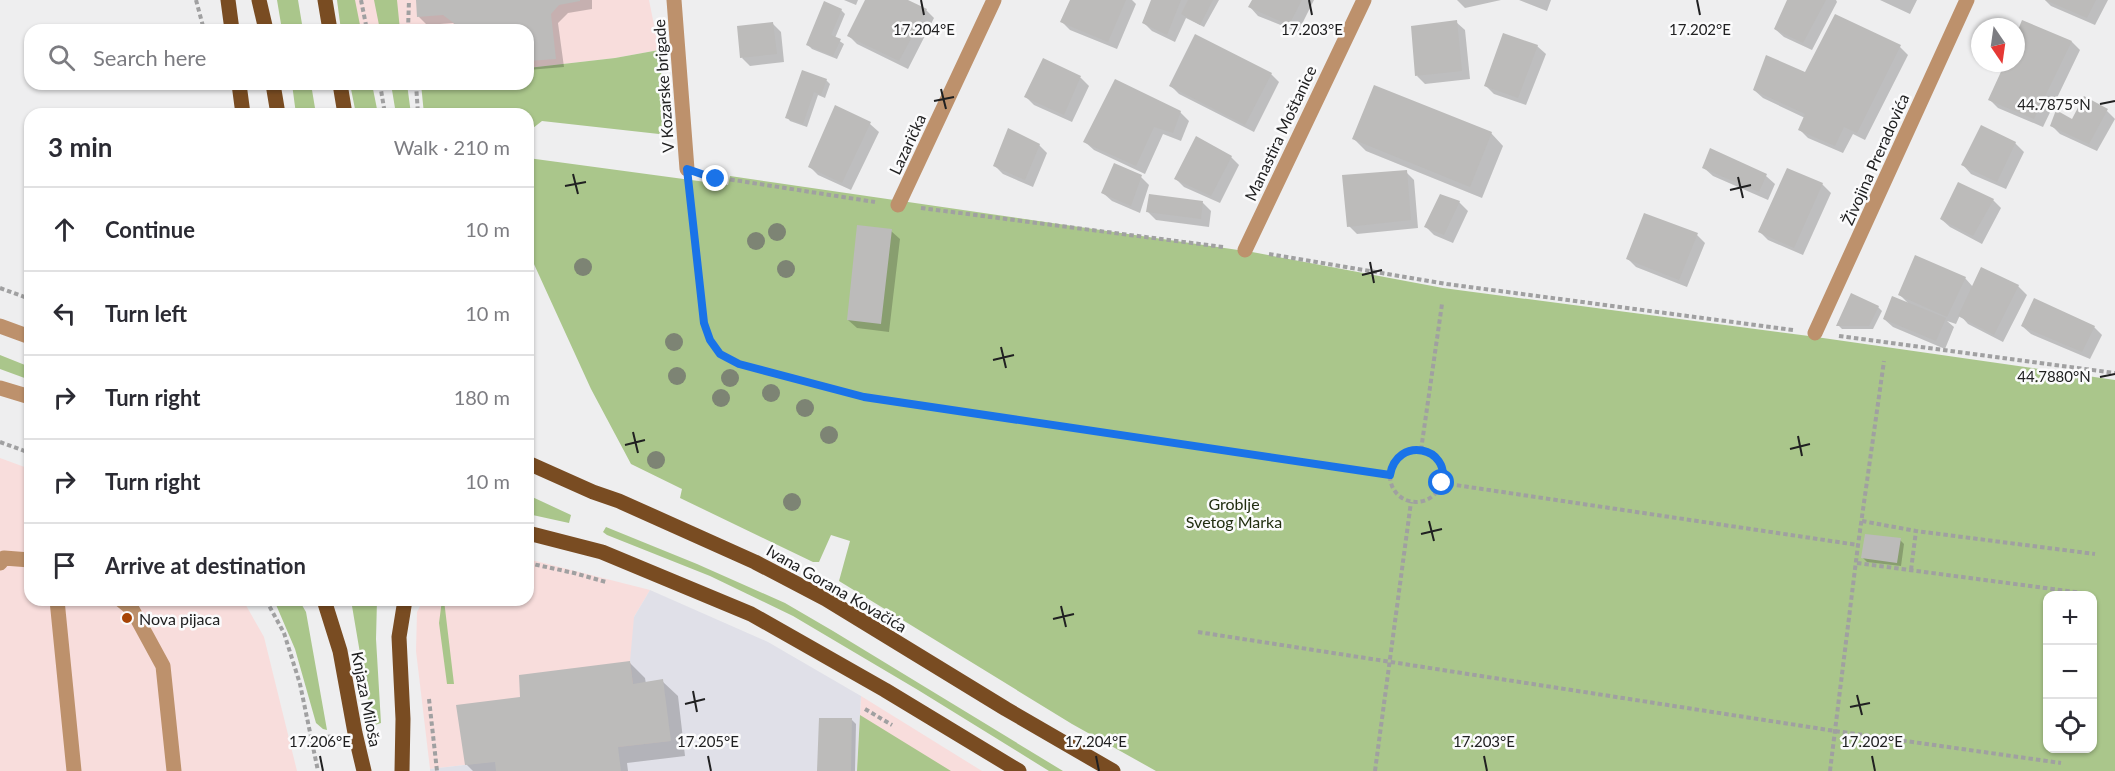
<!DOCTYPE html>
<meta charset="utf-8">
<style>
:root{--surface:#fff;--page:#f2f2f3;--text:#2b2b33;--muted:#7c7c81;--line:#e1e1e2}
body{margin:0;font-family:Lato,sans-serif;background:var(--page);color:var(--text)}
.controls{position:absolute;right:18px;bottom:18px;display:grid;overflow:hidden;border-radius:12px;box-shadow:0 2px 4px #0004}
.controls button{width:54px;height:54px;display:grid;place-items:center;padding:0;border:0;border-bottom:2px solid var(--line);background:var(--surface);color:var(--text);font:30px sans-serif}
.compass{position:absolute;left:1971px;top:18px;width:54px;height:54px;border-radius:50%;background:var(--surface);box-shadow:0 2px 4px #0004;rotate:167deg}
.stop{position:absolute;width:18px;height:18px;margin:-14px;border:4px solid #1a73e8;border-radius:50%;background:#fff}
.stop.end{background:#1a73e8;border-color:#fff;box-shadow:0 2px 6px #0008}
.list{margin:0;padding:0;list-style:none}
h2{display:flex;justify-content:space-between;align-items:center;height:78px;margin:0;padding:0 24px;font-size:26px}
h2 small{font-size:20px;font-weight:400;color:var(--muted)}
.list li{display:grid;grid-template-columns:39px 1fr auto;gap:18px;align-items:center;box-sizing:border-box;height:84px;padding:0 24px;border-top:2px solid var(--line)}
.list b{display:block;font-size:22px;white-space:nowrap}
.list em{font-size:20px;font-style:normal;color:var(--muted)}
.icon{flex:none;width:33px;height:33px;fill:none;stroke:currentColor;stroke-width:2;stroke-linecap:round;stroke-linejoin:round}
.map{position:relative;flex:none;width:2115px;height:771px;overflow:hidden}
.search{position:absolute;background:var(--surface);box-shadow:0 2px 4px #0004;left:24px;top:24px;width:510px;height:66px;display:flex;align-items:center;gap:15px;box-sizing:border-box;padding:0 21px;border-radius:18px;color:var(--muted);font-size:22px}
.panel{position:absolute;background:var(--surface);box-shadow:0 2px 4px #0004;left:24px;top:108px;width:510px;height:498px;border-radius:18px}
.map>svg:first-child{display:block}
.commercial{fill:#f8dddc}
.built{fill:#e0e0e8}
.green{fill:#aac68b;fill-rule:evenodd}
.shadow{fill:#0003}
.building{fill:#bcbbba}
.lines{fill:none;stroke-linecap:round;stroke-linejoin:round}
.path{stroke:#a0a0a1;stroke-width:4;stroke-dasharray:4.5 3;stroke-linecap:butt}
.minor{stroke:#bd916c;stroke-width:15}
.major{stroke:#794c22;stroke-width:15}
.tree{fill:#7d8474}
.route{stroke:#1a73e8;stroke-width:8}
.ticks{fill:none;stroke:#202021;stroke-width:2}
.poi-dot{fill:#a74507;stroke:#fbfbfc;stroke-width:2}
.labels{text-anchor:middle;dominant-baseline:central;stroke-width:5;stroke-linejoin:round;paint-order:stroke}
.street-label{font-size:16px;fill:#202021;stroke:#fbfbfc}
.park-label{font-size:16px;fill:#212e10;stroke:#fbfbfc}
.poi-label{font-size:16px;fill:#202021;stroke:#fbfbfc;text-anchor:start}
.ticks-label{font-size:15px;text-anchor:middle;fill:#202021;stroke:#fbfbfc;stroke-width:5;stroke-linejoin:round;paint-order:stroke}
</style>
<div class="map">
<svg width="2115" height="771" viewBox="0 0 2115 771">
<rect width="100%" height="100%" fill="#eeeeef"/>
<path class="commercial" d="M337,0H649L659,50L615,58L528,68V30H341Z
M0,458L30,469V600H243L264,637L297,771H0Z
M528,559L650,590L634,617L671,741L430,769L416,651L417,612L423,600H528Z
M861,696L982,771H857Z"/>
<path class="built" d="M650,590L768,642L861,696L857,771H430V769L670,741L633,684L630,661L634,617Z"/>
<path class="green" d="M277,0H298L303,30H282Z
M337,0H355L361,30H341Z
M374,0H397L400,30H380Z
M659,50L666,125L659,134L542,121L528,132V114H424L421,84H528V68L615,58Z
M292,84H311L316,114H296Z
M350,84H372L378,114H356Z
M391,84H407L411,114H396Z
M528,158L728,185L730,176L1252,252L1443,288L1809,336L2115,380V771H1156L1072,724L839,581L850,541L831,535L819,562H813L680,498L682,489L631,464L591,389L528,251ZM2048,596H2092V748H2048Z
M0,355L30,367V380L0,369Z
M528,495L571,515L569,523L528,514Z
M606,527L697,564L785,603L833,631L1063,771H1049L918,690L793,616L710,576L607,535L603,532Z
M274,600H299L306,612L327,730L323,729L316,723L295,649Z
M377,600L376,639L381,723L375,725L372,724L352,606L356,602Z
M442,600H444L454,684H447L439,623Z
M860,715L951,771H857Z"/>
<path class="shadow" d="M418,0H592V9L568,13L558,23L564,67L528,70V30H458L457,26L453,23L427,25L419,17Z
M844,0H858L856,5Z
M866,0H904L926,10L934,18L908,69L857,44L849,36Z
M1071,0H1132L1136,4L1117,49L1070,30L1062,22Z
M1152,0H1219L1204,27L1186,18L1175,42L1152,31L1143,22Z
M1253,0H1314L1298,32L1258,16L1250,7Z
M1457,0H1501L1465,8Z
M1519,0H1551L1547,11Z
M1789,0H1836L1837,2L1812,50L1784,37L1775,29Z
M1880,0H1917L1910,14Z
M2045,0H2108L2095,25L2051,6Z
M841,10L845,14L835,38L844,44L837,59L812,49L808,45Z
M1456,22L1465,30L1470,79L1425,84L1417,76Z
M773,24L781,32L784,62L750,66L742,58Z
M2016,39L2072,42L2080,50L2043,127L1998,108L1990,100L2007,63H2016Z
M1537,46L1546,54L1526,105L1494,94L1485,85Z
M1900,47L1908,55L1865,140L1853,134L1843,153L1808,138L1800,130L1805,118L1763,98L1754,90Z
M1044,60L1081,78L1089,86L1072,122L1034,105L1026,97Z
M1271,74L1279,82L1254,132L1179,94L1171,86Z
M826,80L830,84L825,98L818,95L807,127L790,121L787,117Z
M836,107L870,124L879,132L851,190L818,175L810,167Z
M2107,111L2115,119L2097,151L2060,134L2052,126Z
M1180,112L1189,121L1181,141L1163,134L1145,174L1094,150L1085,142Z
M1491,133L1503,146L1482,198L1366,151L1354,139Z
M2015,143L2024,152L2006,189L1971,174L1963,165Z
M1039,145L1047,153L1033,187L1003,174L994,165Z
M1231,157L1239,165L1220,203L1184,187L1176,179Z
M1704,168L1766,176L1775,184L1768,200L1713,176Z
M1406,172L1414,180L1418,228L1357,234L1349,226Z
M1141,177L1149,185L1140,213L1112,201L1103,193Z
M1822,184L1831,193L1803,255L1768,240L1760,232Z
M1441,196L1459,202L1468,211L1453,243L1434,235L1426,227Z
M1993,200L2001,208L1982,244L1950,227L1941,219Z
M1203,203L1211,211L1209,227L1156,220L1148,212Z
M891,231L900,239L889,332L857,328L848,320Z
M1697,235L1705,243L1687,287L1636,267L1628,259Z
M1981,269L2018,286L2027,295L2003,342L1968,324L1960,315L1956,324L1947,321L1954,327L1945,349L1893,327L1884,319L1909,304L1900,295L1965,278L1973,287Z
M1878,307L1882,311L1873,329H1842L1838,325Z
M2022,326L2094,327L2102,335L2090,359L2031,334Z
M1900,540L1904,544L1901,566L1867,562L1863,558Z
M630,663L645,678L646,684L662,681L678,696L685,756L627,763L628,771H473L466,764L522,698Z
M852,720L856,724L855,771H819Z"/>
<path class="building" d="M416,0H580V1L559,5L551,14L556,59L528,61V30H456L455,24L443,15L417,17Z
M865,0H908L927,9L899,61L847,36Z
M1070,0H1126L1108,42L1060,22Z
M1151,0H1181L1167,35L1142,23Z
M1188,0H1213L1200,25L1181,14Z
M1252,0H1302L1289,25L1248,7Z
M1787,0H1826L1803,43L1774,29Z
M2045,0H2096L2087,18Z
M824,1L842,9L831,35L841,39L833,56L806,45Z
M1835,14L1901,45L1857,133L1844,127L1835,146L1798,130L1805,114L1753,90L1766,55L1805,72Z
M1457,20L1462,71L1415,76L1411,26Z
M2022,20L2072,41L2034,119L1988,100L2005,63H2016V35Z
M773,22L777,54L740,58L737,26Z
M1503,33L1538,45L1518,98L1484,86Z
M1195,34L1272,73L1245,125L1169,86Z
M1043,58L1081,76L1064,115L1024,97Z
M802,70L827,79L821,95L814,92L803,124L785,118Z
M1115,79L1181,111L1173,133L1154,127L1136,166L1083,142Z
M1374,85L1492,132L1470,187L1352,139Z
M2084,96L2108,109L2089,144L2050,126L2056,110L2072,119Z
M835,105L871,122L842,183L808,167Z
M1981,125L2016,142L1997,182L1961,165Z
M1008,128L1040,144L1025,180L993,166Z
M1196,136L1232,156L1211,196L1174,179Z
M1710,148L1767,174L1759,192L1702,168Z
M1114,163L1142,175L1131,206L1101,193Z
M1787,168L1823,183L1794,248L1758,232Z
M1407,170L1411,220L1347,227L1342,175Z
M1958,182L1994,199L1973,236L1940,219Z
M1149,194L1203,201L1201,219L1146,212Z
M1440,194L1460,201L1444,235L1424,227Z
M1644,213L1698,233L1679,280L1626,259Z
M857,225L892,229L881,324L847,320Z
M1915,255L1966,277L1947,317L1898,295Z
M1981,267L2019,285L1994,335L1958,316Z
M1851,293L1879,306L1869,326H1836Z
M1892,296L1946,318L1936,341L1883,319Z
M2034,298L2095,326L2082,352L2021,326Z
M1865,534L1901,538L1897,563L1861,558Z
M630,661L633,684L663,679L671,741L618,747L621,771H496L495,762L465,765L456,705L520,697L519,675Z
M819,718H852L851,771H817Z"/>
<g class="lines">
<path class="path" d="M196,0L204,30
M361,0L367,30
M408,30L409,0
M380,84L385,114
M416,84L418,114
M708,176L875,202
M689,191L704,323L710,340L720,354L739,364L864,397L1390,475
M921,208L1223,247
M1269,254L1447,284L1793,330
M0,288L30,299
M1839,336L2115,373
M0,442L30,453
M1390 476a26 26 0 1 1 52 0a26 26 0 1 1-52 0Z
M1421,450L1442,304
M1442,483L1858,545
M1862,521L1916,531L2095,554
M528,563L574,573L606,582
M1857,563L2090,594
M1911,570L1916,531
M266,600L284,633L300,684L318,771
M1198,632L1835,731L2061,763
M429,699L437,771
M865,709L892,725
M313,739L333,736
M1375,771L1411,502
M1830,771L1858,545L1884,361"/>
<path class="minor" d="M674,0L687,169
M898,205L994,0
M1245,250L1364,0
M0,326L30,337
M1815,333L1967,0
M0,388L30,397
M0,563L4,558L30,560
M57,600L74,771
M121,600L132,609L163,666L174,771"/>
<path class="major" d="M228,0L232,30
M259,0L266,30
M325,0L330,30
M239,84L243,114
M273,84L278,114
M340,84L345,114
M528,463L593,492L619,501L755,562L826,599L1006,709L1113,771
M528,533L602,552L751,614L885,690L1019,771
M324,600L340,651L355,733L364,771
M402,771L403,719L399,637L405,600"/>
</g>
<g class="tree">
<circle cx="777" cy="232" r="9"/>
<circle cx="756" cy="241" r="9"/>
<circle cx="583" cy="267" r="9"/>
<circle cx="786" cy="269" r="9"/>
<circle cx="674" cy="342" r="9"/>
<circle cx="677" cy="376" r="9"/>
<circle cx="730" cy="378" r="9"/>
<circle cx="771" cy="393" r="9"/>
<circle cx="721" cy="398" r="9"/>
<circle cx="805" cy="408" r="9"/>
<circle cx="829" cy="435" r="9"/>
<circle cx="656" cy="460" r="9"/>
<circle cx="792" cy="502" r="9"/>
</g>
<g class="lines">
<path class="route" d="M716,179L687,169L704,323L710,340L720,354L739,364L864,397L1390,475C1397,435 1451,447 1442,483"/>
</g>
<path class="ticks" d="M921,0L924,15M1309,0L1312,15M1697,0L1700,15M941,89L946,109M934,101L954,97M2100,104L2115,101M573,174L578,194M1738,177L1743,198M565,186L586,182M1730,190L1751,185M1370,262L1374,283M1362,275L1382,270M1001,347L1006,368M993,360L1014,355M2100,377L2115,374M633,432L638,453M1798,436L1802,456M625,445L645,440M1790,449L1810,444M1429,521L1434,541M1421,534L1442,529M1061,606L1066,627M1053,619L1074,614M693,691L697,712M1857,695L1862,715M685,704L705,699M1850,707L1870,703M320,756L323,771M708,756L711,771M1096,756L1099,771M1484,756L1487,771M1872,756L1875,771"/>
<circle class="poi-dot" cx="127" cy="618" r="6"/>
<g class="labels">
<g class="street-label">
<text transform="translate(663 86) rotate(-94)">V Kozarske brigade</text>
<text transform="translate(1280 133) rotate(-65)">Manastira Moštanice</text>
<text transform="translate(907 144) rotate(-65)">Lazarička</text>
<text transform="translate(1875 159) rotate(-66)">Živojina Preradovića</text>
<text transform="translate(837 588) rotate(30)">Ivana Gorana Kovačića</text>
<text transform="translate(367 699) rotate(79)">Knjaza Miloša</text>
</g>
<g class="park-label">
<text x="1234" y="503">Groblje<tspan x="1234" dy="18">Svetog Marka</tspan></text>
</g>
<g class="poi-label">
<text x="139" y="618">Nova pijaca</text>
</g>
</g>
<g class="ticks-label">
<text x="924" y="35">17.204°E</text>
<text x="1312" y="35">17.203°E</text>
<text x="1700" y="35">17.202°E</text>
<text x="2054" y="110">44.7875°N</text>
<text x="2054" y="382">44.7880°N</text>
<text x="320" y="747">17.206°E</text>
<text x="708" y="747">17.205°E</text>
<text x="1096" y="747">17.204°E</text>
<text x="1484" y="747">17.203°E</text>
<text x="1872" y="747">17.202°E</text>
</g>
</svg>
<div class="controls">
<button>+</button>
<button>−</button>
<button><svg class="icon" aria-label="locate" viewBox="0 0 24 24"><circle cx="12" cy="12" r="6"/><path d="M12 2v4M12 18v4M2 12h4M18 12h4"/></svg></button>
</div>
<svg class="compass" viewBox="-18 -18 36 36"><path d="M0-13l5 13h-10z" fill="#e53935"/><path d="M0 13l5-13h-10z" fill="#7c7c81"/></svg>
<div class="stop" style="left:1442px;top:483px"></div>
<div class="stop end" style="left:716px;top:179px"></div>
<div class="search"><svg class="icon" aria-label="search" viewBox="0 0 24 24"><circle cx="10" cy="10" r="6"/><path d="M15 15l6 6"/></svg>Search here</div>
<section class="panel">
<h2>3 min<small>Walk · 210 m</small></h2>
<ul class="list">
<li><svg class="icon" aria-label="ahead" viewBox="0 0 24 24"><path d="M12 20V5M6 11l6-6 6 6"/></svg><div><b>Continue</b></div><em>10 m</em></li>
<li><svg class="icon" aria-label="left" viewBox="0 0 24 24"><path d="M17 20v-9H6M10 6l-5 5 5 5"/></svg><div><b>Turn left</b></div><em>10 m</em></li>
<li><svg class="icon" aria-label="right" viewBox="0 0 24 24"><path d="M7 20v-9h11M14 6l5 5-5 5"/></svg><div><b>Turn right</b></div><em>180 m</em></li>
<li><svg class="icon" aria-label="right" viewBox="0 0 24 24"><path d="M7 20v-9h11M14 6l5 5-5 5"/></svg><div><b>Turn right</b></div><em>10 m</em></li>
<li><svg class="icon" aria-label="arrive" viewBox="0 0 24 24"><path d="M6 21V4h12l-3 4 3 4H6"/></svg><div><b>Arrive at destination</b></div></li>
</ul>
</section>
</div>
